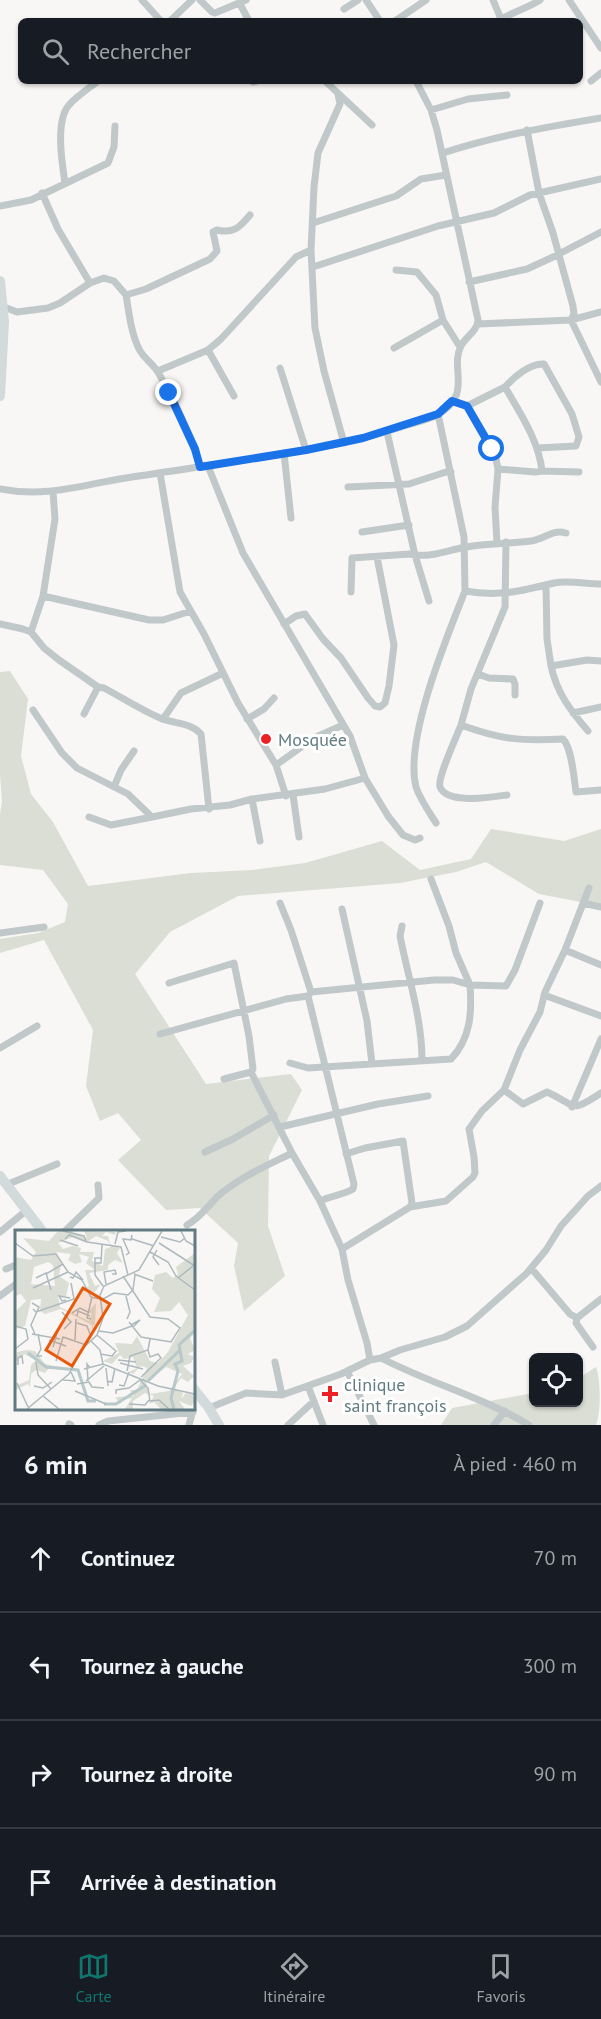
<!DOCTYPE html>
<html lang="fr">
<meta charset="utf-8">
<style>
:root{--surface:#171b24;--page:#242831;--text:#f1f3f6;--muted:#9ea1a6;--line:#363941;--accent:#0f766e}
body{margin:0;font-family:"PT Sans",sans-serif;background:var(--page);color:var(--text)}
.controls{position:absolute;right:18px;bottom:18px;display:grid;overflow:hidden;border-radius:9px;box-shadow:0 2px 4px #0004}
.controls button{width:54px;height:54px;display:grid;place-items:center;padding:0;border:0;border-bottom:2px solid var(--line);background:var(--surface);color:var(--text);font:30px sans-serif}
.stop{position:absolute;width:18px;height:18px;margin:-14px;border:4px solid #1a73e8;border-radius:50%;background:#fff}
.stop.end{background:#1a73e8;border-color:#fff;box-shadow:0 2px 6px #0008}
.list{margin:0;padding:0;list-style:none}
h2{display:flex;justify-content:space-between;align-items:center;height:78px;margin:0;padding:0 24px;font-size:26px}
h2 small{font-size:20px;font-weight:400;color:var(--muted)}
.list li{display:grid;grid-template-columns:39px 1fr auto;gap:18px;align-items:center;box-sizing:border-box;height:108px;padding:0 24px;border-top:2px solid var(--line)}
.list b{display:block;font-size:22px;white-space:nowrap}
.list em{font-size:20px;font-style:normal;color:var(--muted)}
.icon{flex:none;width:33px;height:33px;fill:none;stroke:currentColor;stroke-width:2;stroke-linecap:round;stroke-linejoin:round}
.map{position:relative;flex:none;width:601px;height:1425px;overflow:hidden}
.search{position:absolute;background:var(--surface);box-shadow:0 2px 4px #0004;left:18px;right:18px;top:18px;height:66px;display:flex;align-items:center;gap:15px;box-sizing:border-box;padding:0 21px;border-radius:9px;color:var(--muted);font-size:22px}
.sheet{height:510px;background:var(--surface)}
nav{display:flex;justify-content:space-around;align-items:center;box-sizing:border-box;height:84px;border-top:2px solid var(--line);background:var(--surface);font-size:16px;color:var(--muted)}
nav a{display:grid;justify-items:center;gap:3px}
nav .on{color:var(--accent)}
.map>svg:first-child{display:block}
.green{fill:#daded4}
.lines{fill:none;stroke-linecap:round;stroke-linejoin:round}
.minor{stroke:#c1c8ca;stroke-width:7}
.trunk{stroke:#d2dadc;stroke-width:10}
.route{stroke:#1a73e8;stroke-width:8}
.poi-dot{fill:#ed2023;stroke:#fff;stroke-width:2}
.labels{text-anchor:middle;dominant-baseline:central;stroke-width:6;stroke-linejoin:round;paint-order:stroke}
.poi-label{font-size:18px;fill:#617b82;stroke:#fff;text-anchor:start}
.inset-river{fill:none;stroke:#b7c9ca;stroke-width:3}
.inset-road{fill:none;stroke:#aebabd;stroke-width:1.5}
.view{fill:#e8590c;fill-opacity:0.15;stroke:#e8590c;stroke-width:3}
.inset-edge{fill:none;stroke:#617b82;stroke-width:3}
</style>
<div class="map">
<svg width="601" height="1425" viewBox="0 0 601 1425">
<rect width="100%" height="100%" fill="#f8f7f5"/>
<path class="green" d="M10,671L28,699L21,756L31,794L53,822L88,886L191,873L253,870L305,863L382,841L420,870L471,859L491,829L564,841L601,829V906L539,894L486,862L456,872L400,883L238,896L170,932L135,974L206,1084L291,1074L302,1090L269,1156L268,1226L285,1276L244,1311L234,1266L238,1243L200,1208L166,1210L118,1160L141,1140L118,1113L100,1121L86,1086L93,1030L44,940L0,953V939L38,933L65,922L68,904L43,870L0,865V814L2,801L0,775V672Z
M596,1367C601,1381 601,1412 596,1425H441L452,1408L533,1393L534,1402H578L579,1378Z"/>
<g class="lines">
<path class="minor" d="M142,0L161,21
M200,0L212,12L215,13L246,0
M366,0L380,21
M493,0L501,19
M569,0L601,48
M240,4L249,21
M344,9L358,0
M170,21L192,0
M395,21L426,0
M498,21C512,12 526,9 540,0
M325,81L372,125
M591,81L601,73
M253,82L257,81
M338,94L340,104L318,153L314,187L311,250L315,328L324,371L344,443
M431,110L468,99L507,95
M527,130L539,193L553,233L573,306L574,314L571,320L601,382
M443,153C495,136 547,127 601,118
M65,183C62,163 55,121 69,105C77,96 88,89 98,81
M42,193L58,229L90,283
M0,206L31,200L108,163L114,147L115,126
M313,223L396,196L421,179L446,175
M313,267L438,226L494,213L530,195L601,179
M396,270L417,272L436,295L443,320L460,347
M469,282L527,269L553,257L601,232
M126,295C129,313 131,333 139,349C144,359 154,364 159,374C176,403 191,435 200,467
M4,307L17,312L48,308L60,303L90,283L104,278L114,281L126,295L146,289L210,259L217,251L213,232L217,230C234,234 240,227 250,215
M478,324L571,320L601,312
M394,348L443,320
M208,350L234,396
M280,368L306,450
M158,371L208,350L221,339L296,257L311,250
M505,387C514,377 530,363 544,364L572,414L579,437L576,446L537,448
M452,401L467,406L496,459L498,469L495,507L497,543
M467,406L505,387C520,413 539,441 542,471
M438,414L464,537L465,591C498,597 522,591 554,583C568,580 586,584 601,584
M387,432L415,555C433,557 448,550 466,547C487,543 509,544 531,541C545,539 552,529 566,533
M284,453L291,518
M208,466L243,553L350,736L365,778L388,816L403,835L415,840L420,838
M498,469L535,472L542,471L579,472
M160,473L180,592L204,634L238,703L276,765L286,796
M348,487L409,484L446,472H451
M0,489C47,498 80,485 126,478C195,467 264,458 332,445C358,440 383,433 407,425C417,422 428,420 437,415C474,394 449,369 461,346C466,336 477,332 478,320L437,130L431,110L416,81
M362,532L409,525
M506,542L505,607L471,689L461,725C502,740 521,741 563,739C572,748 574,779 576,792L601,790
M546,587L547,639L551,666L587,660L601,661
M351,592L352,558L410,554L415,555L429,601
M43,596L149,620H163L191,611
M0,624L23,629L31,632L44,648L59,660L98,687L104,688C123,698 141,710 160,718C174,724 190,722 201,734L209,809
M284,624L296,616L305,614L323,639L341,658L368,698L375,706L380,707L385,703L389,686L394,645L377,557
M31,632L43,596L55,519L53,492
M551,666C557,693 570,710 588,731
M478,674L489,678L513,679L515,684V695
M33,710L62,753L77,768L128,794L152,817L191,809L230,805L252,799L325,789L365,778
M573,713L601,707
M84,714L98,687
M163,719L181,693L223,673
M247,719L264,709L274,698
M461,725C457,736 437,778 440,787C447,805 493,797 507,795
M276,765L314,738L343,725
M114,787L121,770L134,751
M293,795L299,837
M252,799L260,841
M89,817L111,825L152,817
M436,823C429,812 420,799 416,787C404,739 447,637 465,591
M280,903L291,930L311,992
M583,903L601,907
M342,909L367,1021L372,1064
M402,926L400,936C408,977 422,1018 422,1060
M0,933L44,927
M565,950L601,965
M169,983L234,963L249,1036L253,1069L251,1072L292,1153L320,1201L342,1249L348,1280L367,1343L370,1360
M544,995L601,1016
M308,996L354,1184L353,1189C343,1195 330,1196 320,1201
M160,1034L286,999L308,996L311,992L434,980H453L470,985L456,953L449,926L431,879
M0,1048L37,1026
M290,1063L308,1068L451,1059C471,1038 472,1012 470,985L506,986L515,970L540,903
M224,1079L251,1072
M504,1090L520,1050L540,1012L545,992L565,950L589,888
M572,1107L601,1039
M280,1127L378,1104L428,1096
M205,1152L233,1139L274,1115
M6,1185L57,1164
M410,1207L446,1201L473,1177L475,1173L474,1157L469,1129L482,1111L504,1090L523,1104L547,1092C578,1106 569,1114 601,1093
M187,1225C200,1218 208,1206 218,1196C240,1177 266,1166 292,1153
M0,1232L27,1210
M64,1232L99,1198L98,1185
M342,1249L410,1207L412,1203L403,1141L365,1148L346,1154
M531,1268L570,1314L577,1318
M6,1269L16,1265
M0,1296L16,1284
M577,1318L576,1323L593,1347
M577,1318L601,1299
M381,1358L400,1350L445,1337L467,1326L527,1273L546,1250L561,1226L588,1196L601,1186
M275,1362L282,1395
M347,1371L374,1425
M308,1386L323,1425
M209,1408L246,1393L282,1395L341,1374L370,1360L381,1358C429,1383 482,1397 529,1425
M69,1424L71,1425
M99,1425L108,1421L193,1412
M189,1425L193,1410
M288,1425L314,1401
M494,1425L505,1411"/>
<path class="trunk" d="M0,281L4,322L0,396
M0,1176L43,1232
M194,1389L209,1408L219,1425"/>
</g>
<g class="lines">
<path class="route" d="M169,393L195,449L200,467L306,450L363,438L438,414L452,401L467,406L492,449"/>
</g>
<g class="poi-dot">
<circle cx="266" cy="739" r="6"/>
<path d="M327 1385h6v6h6v6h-6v6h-6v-6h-6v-6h6z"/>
</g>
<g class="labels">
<g class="poi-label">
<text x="278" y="739">Mosquée</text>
<text x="344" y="1384">clinique<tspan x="344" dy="21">saint françois</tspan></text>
</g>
</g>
<g transform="translate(15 1230)">
<rect width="180" height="180" fill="#f8f7f5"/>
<path d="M43,1H56L72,8L69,1L101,2L100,5L91,2L87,6H93L95,14L105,18L102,23L108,33L100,30L93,35V40L74,43L80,56L86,54L80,62L67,61L74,56L70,40H80L71,33L74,27L64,24L67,32L60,34L53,30L56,24L41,22L46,33L44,46L54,53L51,66H43L45,77L74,91L77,84L73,82L81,73L80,94L83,95H78L77,107V95L46,79L30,84L25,81L26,69L16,70L10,96L0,99V82L11,71L6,64L0,66V27L16,30L21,22L8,8L34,11ZM81,6L93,11L96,17L90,19L88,36L77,31L79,22H65L66,18L58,16L48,19L43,13L58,7L72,12ZM33,32L38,35L40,56L16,54L19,37ZM180,23V103L175,108L180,120L173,124L179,127L176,133L168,136L179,146L173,152L166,148L159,158L168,163L166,169L171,163L178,164L180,171L176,176L164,171L170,179H146L139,172L134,174L139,166L130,163L118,171V179H110L117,168L102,171L101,167L119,166L115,160H122L132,138L126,136L118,144L114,142L122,138L118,127L109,129L105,125L97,134L88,131L104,123L100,113L117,114L122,106L135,131L143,133L153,122L173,85L164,72L156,81L139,82L145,68L137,59L140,45L151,42L158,48L163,44L161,37ZM151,137L167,144L154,161L135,164L131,153ZM13,120L20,121L30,134L45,137L34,138L30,143L21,140L16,144L15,157L13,154L0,160V152L3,155L14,150L16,135L21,130L9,124L0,132L2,122Z" fill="#daded4" fill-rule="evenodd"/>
<path class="inset-river" d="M13,123L31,137L63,140L73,171H81M133,151L165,120M89,174H101L131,155M159,179L156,168L163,141L160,134L167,131L164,115L180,100"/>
<path class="inset-road" d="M48,1L69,6L71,11M166,1L171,11L180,16M146,7L165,12L170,8M50,9L54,5L72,12L106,17L113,45M117,9L139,16M45,10L63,16M0,13L18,26L41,24L53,42L67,50L76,67L85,69M144,13L180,36M100,14L103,2L111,1M142,20L138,27L144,35M135,22L153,32L161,46L180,60M111,25L114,23L108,9L116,10L117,5M86,28H80V45L88,56M80,33H86L87,15M31,44L48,34M119,44L138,51M108,46L135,87L153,89L165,98L156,112L126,107L114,92M55,47L58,48L61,42L68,50M21,48L31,43L36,60M163,48L178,36M91,54L89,42L100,40L101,44H97M18,58L53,42M111,66L115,82L112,89M51,70L47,71L44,66L55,68M86,70L99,63L113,65L118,60L120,45M17,73L24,77L16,95L20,104M18,79L21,82L59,69L56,53M47,82L56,92L49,99M57,83L65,78L73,82M62,86L63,81L75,86M76,89L72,88L77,67M62,93L72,96L75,104M116,95L125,90L118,97M0,96L11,99L13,109L0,119M84,101L98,103L117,96M17,104L45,109M23,104L26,119L22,126H27M82,105L101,121L97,126L85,124M34,110L51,116M60,110L61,89M76,111L85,120L88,134M38,117L43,99M103,130L121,132M41,131L48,107L71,115M21,132L23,145L36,159M105,133L128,139M3,135V128L7,126L8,134M91,138L93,156M69,139L88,134L143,156L180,164M112,141L115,126L133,120L135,109M126,147L146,128L143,124L135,127L133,120M48,150L60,151L56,142M125,150L133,158L135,171L144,170L154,179M71,151L89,136M73,151L72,134L75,138M92,151L97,152L100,138M2,153L13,177M62,154L74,152L77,157L89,158M104,155L109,156L114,142M19,156L28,158L37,152M60,161L91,174M101,164V160L114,158L125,150M28,166L44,179M114,174L130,175L134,170M12,179L54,144L67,119L82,105L88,88L85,65L89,56L124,40L147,1"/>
<path class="view" d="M68,58L95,74L57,136L31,120Z"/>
<rect width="180" height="180" class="inset-edge"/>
</g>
</svg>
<div class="controls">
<button><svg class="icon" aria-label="locate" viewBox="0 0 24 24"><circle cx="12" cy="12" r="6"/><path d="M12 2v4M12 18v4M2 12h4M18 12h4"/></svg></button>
</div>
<div class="stop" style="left:492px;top:449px"></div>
<div class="stop end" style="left:169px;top:393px"></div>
<div class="search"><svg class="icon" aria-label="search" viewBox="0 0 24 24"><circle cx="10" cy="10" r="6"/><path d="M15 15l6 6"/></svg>Rechercher</div>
</div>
<section class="sheet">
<h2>6 min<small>À pied · 460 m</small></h2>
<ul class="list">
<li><svg class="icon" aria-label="ahead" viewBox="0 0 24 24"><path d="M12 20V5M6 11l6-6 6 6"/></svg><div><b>Continuez</b></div><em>70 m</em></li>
<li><svg class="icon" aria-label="left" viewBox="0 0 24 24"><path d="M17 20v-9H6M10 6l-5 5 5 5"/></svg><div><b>Tournez à gauche</b></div><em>300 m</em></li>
<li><svg class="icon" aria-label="right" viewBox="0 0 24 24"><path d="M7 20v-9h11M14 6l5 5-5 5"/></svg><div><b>Tournez à droite</b></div><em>90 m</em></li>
<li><svg class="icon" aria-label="arrive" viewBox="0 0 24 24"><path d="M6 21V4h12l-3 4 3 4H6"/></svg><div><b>Arrivée à destination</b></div></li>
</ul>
</section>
<nav>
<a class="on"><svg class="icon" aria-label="map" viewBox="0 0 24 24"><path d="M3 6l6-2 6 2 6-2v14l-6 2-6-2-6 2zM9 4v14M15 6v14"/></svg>Carte</a>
<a><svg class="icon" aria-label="directions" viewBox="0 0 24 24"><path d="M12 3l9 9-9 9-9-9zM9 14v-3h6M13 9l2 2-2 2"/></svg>Itinéraire</a>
<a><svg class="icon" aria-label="saved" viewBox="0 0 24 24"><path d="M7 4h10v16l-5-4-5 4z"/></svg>Favoris</a>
</nav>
